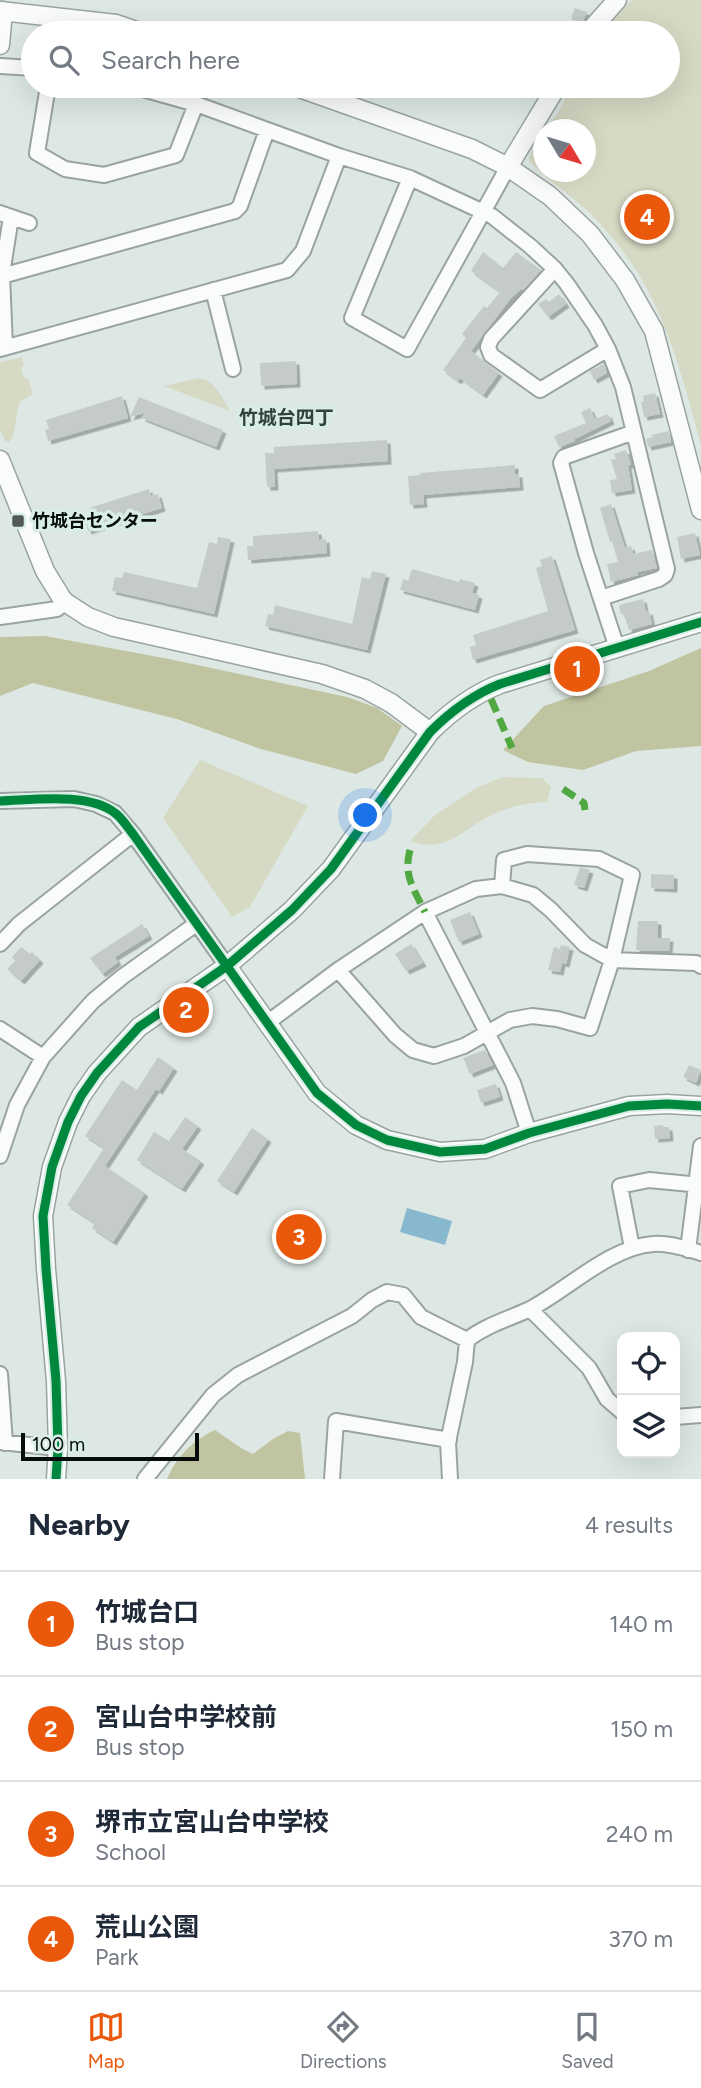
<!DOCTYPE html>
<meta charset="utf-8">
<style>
:root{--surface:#fff;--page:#f6f6f7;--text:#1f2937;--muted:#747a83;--line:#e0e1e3;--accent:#ea580c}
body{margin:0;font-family:Figtree,"Noto Sans JP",sans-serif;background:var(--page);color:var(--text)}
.controls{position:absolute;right:21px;bottom:21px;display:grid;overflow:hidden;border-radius:14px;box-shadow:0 7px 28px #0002}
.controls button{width:63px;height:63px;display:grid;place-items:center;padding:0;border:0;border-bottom:2px solid var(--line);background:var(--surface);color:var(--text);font:35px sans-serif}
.compass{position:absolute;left:533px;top:119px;width:63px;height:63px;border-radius:50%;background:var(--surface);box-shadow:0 7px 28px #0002;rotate:128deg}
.scale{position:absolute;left:21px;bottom:18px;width:178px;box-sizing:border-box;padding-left:7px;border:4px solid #060d0a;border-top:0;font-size:19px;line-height:24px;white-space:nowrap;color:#060d0a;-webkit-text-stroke:5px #d8ede5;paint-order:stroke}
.you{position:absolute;left:366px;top:816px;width:24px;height:24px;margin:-18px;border:5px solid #fff;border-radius:50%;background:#1a73e8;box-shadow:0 0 0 10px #1a73e833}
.badge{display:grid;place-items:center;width:46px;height:46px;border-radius:50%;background:var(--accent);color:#fff;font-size:23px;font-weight:700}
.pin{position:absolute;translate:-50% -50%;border:4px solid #fff;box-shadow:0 2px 7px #0006}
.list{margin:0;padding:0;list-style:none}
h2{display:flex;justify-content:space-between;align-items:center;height:91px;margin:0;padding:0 28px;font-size:30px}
h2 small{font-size:23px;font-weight:400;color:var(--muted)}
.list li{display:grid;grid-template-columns:46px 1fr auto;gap:21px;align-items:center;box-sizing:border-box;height:105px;padding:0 28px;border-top:2px solid var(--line)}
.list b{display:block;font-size:26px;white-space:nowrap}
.list p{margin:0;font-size:23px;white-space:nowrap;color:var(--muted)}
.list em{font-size:23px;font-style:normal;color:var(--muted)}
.icon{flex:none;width:38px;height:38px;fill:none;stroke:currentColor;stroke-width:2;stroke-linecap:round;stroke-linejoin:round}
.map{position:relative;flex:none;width:701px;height:1479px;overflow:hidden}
.search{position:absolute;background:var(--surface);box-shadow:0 7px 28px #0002;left:21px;right:21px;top:21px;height:77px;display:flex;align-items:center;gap:18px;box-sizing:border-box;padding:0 24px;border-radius:38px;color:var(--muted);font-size:26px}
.sheet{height:511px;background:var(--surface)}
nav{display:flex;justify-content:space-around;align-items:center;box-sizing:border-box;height:98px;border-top:2px solid var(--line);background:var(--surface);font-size:19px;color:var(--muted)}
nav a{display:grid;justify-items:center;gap:4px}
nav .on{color:var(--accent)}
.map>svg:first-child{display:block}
.green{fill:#d6dac4}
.forest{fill:#c1c4a0}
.water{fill:#88b8ce}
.building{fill:#c5ccc7;filter:url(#shadow)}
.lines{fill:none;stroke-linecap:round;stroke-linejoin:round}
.minor-casing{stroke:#9aa3a0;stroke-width:18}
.tertiary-casing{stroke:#9aa3a0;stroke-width:21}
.minor{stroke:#fafcfb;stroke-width:14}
.tertiary{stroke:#fafcfb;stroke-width:18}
.quiet{stroke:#50a841;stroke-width:7;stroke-dasharray:14 7;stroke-linecap:butt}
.cycleway-casing{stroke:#d8ede5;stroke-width:13}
.cycleway{stroke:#00873e;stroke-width:9}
.poi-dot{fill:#515a56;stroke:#d8ede5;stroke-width:2.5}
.labels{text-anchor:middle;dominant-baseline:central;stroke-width:7;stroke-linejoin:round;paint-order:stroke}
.poi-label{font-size:18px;font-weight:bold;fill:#060d0a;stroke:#d8ede5;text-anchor:start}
.neighbourhood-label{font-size:19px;font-weight:bold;fill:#31423c;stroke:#d8ede5}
</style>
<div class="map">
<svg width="701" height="1479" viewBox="0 0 701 1479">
<defs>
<filter id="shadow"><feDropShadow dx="3.5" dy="3.5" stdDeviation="0" flood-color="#0004"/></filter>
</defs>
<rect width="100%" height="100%" fill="#dde8e4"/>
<path class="green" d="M632,0H701V445C681,371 661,290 607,232C598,221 588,210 577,202C559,186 545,179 529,160L534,144L543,132L544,172H586V130L545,129L557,115L572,86H668V33H600Z
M22,357L24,365L21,368L24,378H28L33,394L19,402L13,437L9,442L5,441L0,430V362Z
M199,378C216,381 222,398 230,411L164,386Z
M200,760L308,806L250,907L232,917L163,818Z
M503,777L542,778L551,787L547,802C526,803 509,806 490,816C460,831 446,854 410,841L435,815L478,787Z"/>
<path class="forest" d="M45,636L169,659L347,697L377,708L402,726L383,761L356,774L261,749L177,719L33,683L0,696V637Z
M701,648V746L636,751L583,770L528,762L503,750L544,706L649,671Z
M215,1430L241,1448L253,1454L273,1439L288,1431L300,1433L305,1479H167C176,1457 193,1440 215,1430Z"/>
<path class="water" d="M407,1208L452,1221L445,1245L400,1232Z"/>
<path class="building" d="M575,8L587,12L582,23L571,19Z
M483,252L503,268L516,252L541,270L523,290L521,289L511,298L471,351L499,373L483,395L460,378L458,381L443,370L466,338L462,334L484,306L487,308L500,292L471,271Z
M559,294L566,304L548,317L538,304L546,299L549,302Z
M296,361L297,384L261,386L260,363Z
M604,364L607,373L594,380L590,371Z
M655,393L660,414L644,417L641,402L644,401L643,396Z
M122,396L128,418L48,441L45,430L49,429L46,420Z
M139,397L223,430L216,447L142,418L144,413L130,417Z
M590,408L595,419L608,414L611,421L575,439V441L559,447L554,436L586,423L581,412Z
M669,431L671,442L648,447L646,439L653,437L652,435Z
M387,440L388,461L274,469L275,487H267L265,453H274V447Z
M626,450L631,465H628L632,490L612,493L610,480L617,479L611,460L616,459L614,454Z
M515,465V474H519L520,487L423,495L424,504L410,505L408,476L420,475V473Z
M149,489L151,496L158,494L162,508L88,531L84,516L90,514L89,508Z
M611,504L625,548L631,546L633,554L652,550L657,568L637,572L638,575L611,582L607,564L618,562L612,541L610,542L600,508Z
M318,531L319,540L326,539L327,553L248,560L247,546H253V536Z
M695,533L700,555L681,559L677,537Z
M218,537L231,539L214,614L112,591L115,577L122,578L124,572L197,588L209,542L217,544Z
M552,556L575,630L473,660L470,647L476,645L473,635L548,611L536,568L542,566L540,560Z
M412,569L459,582L460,579L475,583L472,593L479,595L475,610L400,590L403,579L408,581Z
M372,571L386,574L367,650L265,626L268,614L273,615L275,605L352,624L362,577L370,579Z
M643,599L646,612L649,611L652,624L629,630L624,614H621L619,605Z
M580,867L590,870L584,888L574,885Z
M651,874L674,875V889L651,888Z
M470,912L479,934L459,942L450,920Z
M638,921H658V938H670L669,951L636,950Z
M142,924L149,936L115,957L118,962L102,974L90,958Z
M411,944L423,963L406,971L395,954Z
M561,945L570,947L566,964L562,963L560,972L548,970L554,947L560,949Z
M21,947L30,954L32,952L40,960L21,981L7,969L15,961L12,957Z
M485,1050L493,1065L470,1074L463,1058Z
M158,1057L174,1068L159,1091L156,1089L105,1166L145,1193L113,1242L92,1228L95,1223L67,1205L104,1148L85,1136L122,1080L137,1090Z
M689,1065L701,1070L696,1083L683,1077Z
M496,1084L500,1097L481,1103L477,1090Z
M185,1117L198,1126L182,1149L201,1161L182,1189L137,1160L154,1132L169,1141Z
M663,1125V1127H669L670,1138L655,1139L654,1126Z
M252,1128L268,1139L234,1192L217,1181Z"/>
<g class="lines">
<g class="minor-casing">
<path id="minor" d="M0,66L33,68
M48,86L37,153L65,169L104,175L176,155L196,104
M132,86L196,104L339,156L410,178L492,216L530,246L555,269L567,284L595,325L608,349L623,387L667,569L665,575L659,579L601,598
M410,178L352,318L407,349L508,167
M0,213L29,223
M555,269L491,339L488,347L491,355L540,390L608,349
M2,274L11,217
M213,290L233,369
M5,347L2,274H9L235,211L240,206L267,130
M0,349L287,270L303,251L339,156
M0,617L57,609L65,602
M617,648L586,553L561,463L564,457L634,432
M0,801L74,799L96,804L115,813L133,834L227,966
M425,912L513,1083L529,1133
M0,944L19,924L133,834
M338,970L395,1035L413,1050L434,1056L464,1046L510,1020L532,1016L557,1019L590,1028L612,960L632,875L599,859L527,854L504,860L502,886
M267,1023L338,970L425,912L476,889L502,886L533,895L551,910L585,945L612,960L696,963L701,966
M0,1029L43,1057
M0,1156L17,1105L43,1057L93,1001L122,977L196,924
M632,1248L620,1186L649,1180L701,1185
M688,1250L701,1146
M530,1309L589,1368L607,1399L622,1412
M0,1374L5,1443
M675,1417L701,1415
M0,1442L58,1448
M145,1479L213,1395L238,1375L352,1316L372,1300L387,1292L403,1295L421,1317L467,1340
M332,1479L336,1421L449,1440
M450,1479L448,1442L465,1362L467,1340C486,1325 509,1319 530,1309C567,1290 610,1247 653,1244C668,1242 687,1249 701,1253"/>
</g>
<g class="tertiary-casing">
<path id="tertiary" d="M0,11L116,24L142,33
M588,33L617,0
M0,45L3,11
M294,86L472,149L508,167L550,196L590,234L625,280L654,331L701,510
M508,167L557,86
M0,460L45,571L61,597L65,602L88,617L114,627L322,674L365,689L391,703L430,732
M227,966L317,1093L356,1125L387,1140L440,1152L485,1149L529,1133L629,1106L667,1104L701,1106
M56,1479L58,1448L56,1381L46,1269L43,1216L52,1167L68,1122L81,1096L97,1073L139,1027L227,966L292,910L331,869L430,732C451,711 472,695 500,684L701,622"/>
</g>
<use href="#minor" class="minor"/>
<use href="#tertiary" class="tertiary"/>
<path class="quiet" d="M491,699L512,748
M563,789L584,803L585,810
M410,850C403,876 414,889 425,912"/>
<g class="cycleway-casing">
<path id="cycleway" d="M0,801C33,800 88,792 115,813C122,818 128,828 133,834L317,1093L356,1125L387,1140L440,1152L485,1149L529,1133L629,1106L667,1104L701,1106
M56,1479L58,1448L56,1381L46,1269L43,1216L52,1167L68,1122L81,1096L97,1073L139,1027L227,966L292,910L331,869L430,732C451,711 472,695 500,684L701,622"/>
</g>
<use href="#cycleway" class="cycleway"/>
</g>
<rect class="poi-dot" x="11" y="514" width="14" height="14" rx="3.5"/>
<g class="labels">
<g class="poi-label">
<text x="32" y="521">竹城台センター</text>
</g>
<g class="neighbourhood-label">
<text x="286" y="417">竹城台四丁</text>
</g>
</g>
</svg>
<div class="controls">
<button><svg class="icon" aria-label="locate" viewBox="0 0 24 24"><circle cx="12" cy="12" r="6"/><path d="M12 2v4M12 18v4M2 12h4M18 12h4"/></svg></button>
<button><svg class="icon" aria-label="layers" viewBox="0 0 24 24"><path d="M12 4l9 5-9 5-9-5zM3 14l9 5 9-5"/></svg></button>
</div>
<svg class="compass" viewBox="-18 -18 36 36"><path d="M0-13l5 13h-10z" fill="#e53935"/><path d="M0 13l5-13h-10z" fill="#747a83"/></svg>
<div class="scale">100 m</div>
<div class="you"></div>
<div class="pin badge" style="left:577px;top:669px">1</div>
<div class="pin badge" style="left:186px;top:1010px">2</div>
<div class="pin badge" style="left:299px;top:1237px">3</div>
<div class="pin badge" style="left:647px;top:217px">4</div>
<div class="search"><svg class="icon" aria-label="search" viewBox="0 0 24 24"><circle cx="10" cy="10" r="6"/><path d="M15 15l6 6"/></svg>Search here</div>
</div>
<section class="sheet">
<h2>Nearby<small>4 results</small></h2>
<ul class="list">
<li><span class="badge">1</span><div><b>竹城台口</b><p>Bus stop</p></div><em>140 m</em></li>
<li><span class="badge">2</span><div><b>宮山台中学校前</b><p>Bus stop</p></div><em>150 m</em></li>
<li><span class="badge">3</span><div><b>堺市立宮山台中学校</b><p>School</p></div><em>240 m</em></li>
<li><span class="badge">4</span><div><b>荒山公園</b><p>Park</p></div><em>370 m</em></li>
</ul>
</section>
<nav>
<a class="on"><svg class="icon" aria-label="map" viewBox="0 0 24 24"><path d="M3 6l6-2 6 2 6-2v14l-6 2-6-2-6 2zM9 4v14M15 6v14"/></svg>Map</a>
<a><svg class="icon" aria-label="directions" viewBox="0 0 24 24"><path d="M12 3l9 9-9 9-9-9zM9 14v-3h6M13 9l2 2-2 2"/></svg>Directions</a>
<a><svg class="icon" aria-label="saved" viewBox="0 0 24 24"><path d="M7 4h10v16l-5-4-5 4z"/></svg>Saved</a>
</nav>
